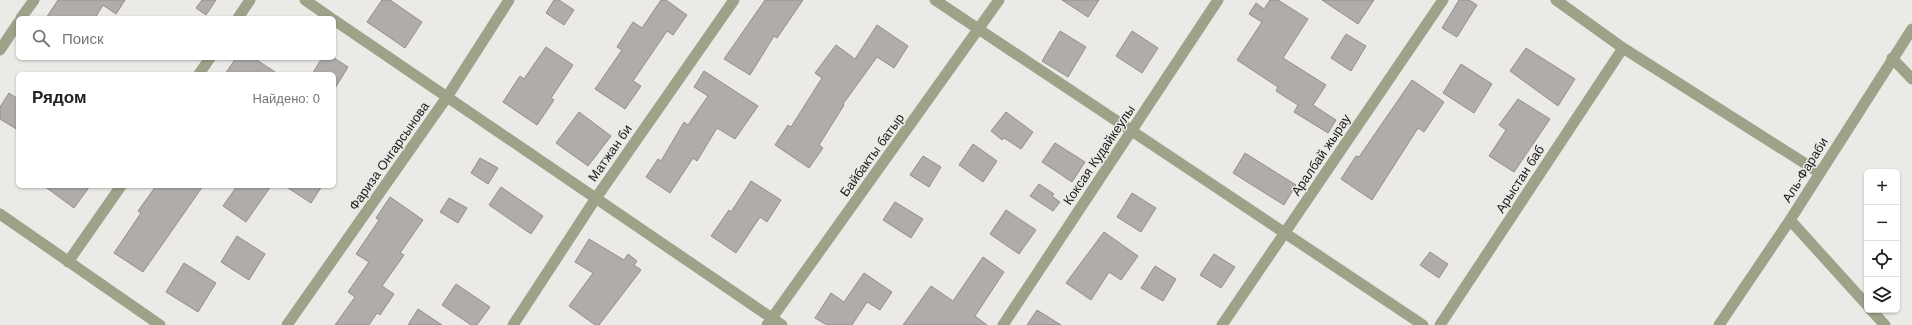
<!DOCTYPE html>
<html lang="ru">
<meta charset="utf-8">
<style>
:root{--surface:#fff;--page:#f6f6f6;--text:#222;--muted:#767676;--line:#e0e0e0}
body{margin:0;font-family:Arial,sans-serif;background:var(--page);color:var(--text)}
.controls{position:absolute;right:12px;bottom:12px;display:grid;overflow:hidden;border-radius:6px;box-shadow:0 1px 3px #0004}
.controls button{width:36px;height:36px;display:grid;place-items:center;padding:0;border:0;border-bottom:1px solid var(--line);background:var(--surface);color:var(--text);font:20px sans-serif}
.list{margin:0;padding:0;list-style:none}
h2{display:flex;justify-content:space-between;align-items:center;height:52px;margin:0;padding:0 16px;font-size:17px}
h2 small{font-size:13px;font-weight:400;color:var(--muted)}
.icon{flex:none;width:22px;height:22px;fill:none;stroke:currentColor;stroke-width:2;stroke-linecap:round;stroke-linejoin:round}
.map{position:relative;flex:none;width:1912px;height:325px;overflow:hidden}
.search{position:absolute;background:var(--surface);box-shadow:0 1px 3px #0004;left:16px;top:16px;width:320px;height:44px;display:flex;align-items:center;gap:10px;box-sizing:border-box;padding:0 14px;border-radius:6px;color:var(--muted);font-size:15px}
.panel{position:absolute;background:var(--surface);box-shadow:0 1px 3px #0004;left:16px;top:72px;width:320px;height:116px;border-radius:6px}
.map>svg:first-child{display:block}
.building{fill:#afaca9;stroke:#92908d}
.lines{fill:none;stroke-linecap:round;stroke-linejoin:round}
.minor{stroke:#9da388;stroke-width:11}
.labels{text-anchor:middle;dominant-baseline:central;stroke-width:3;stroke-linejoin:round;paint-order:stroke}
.street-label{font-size:13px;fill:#20201e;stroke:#ebeae6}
</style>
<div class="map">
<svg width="1912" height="325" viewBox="0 0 1912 325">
<rect width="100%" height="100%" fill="#ebeae6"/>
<path class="building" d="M58,0H125L116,14L103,5L95,18H46Z
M202,0H216L206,15L196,8Z
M382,0H390L422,22L405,48L367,22Z
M554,0H559L574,10L564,25L546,13Z
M661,0H666L687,15L673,35L667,31L633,81L641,86L625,109L595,89L622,50L617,47L633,22L642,28Z
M765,0H803L777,38L774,36L750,75L724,59Z
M1062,0H1099L1088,17Z
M1270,0H1278L1308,19L1283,58L1326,85L1313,105L1336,120L1328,133L1294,112L1298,105L1276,91L1278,87L1237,60L1262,22L1249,14L1256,3L1264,9Z
M1322,0H1374L1358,24Z
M1459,0H1469L1477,5L1457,37L1442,28Z
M877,25L908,46L894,68L877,57L843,104L844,105L819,145L823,148L809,168L775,145L788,125L791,127L822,78L815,73L836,45L855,59Z
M1060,31L1086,47L1068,77L1042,61Z
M1132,31L1158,48L1142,73L1116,56Z
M1346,34L1366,46L1351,71L1331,58Z
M546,47L573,65L551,98L554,100L537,125L503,102L520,76L524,79Z
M1526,48L1575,79L1558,106L1510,71Z
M236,58H254L278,74H225Z
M322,58H334L348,67L334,90V74H312Z
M1461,64L1492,84L1474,113L1443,93Z
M704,71L758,106L735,139L717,128L697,161L693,158L670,193L646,177L658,159L661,161L684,122L688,125L708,96L694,87Z
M1412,80L1444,102L1424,132L1418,128L1372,200L1341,179L1356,156L1359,157Z
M9,93L18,99V130L0,119V107Z
M1518,99L1550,119L1514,172L1489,156L1506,130L1499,125Z
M579,112L611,136L588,166L556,143Z
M1006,112L1033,132L1021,149L1004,138L1002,140L991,131Z
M1055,143L1085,162L1072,182L1042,162Z
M973,144L997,161L983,182L959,165Z
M1245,153L1296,185L1284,205L1233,173Z
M923,156L941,167L929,187L910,175Z
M480,158L498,168L488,184L471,173Z
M751,181L781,200L767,222L760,217L736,253L711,236L729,210L731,212Z
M1039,184L1054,194L1052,196L1060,202L1053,211L1030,196Z
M44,186H90L74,208Z
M156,186H203L143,272L114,253L141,213L138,211Z
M237,186H271L246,222L223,206Z
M285,186H322L311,203Z
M501,187L543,216L531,234L489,205Z
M1132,193L1156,208L1141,232L1117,217Z
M390,197L423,220L400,253L404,255L382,286L394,294L380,315L377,313L369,325H335L355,297L348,292L369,262L356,254L379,220L376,218Z
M449,198L467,208L458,223L440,212Z
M895,202L923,219L911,238L883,220Z
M1006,210L1036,230L1019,254L990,234Z
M1104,232L1138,256L1121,280L1109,272L1091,300L1066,283Z
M237,236L265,254L249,280L221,262Z
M589,239L624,260L628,254L637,261L634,265L641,270L599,325H595L569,306L593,273L575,262Z
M1430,252L1448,264L1439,278L1420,265Z
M1214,254L1235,267L1221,288L1200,275Z
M983,257L1004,272L975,316L987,325H903L931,286L953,301Z
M184,263L216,283L198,312L166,292Z
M1155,266L1176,279L1163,301L1141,288Z
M864,273L892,292L880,310L867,302L852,325H827L815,318L831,293L844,302Z
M456,284L490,307L477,325H471L442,305Z
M418,309L442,325H408Z
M1037,310L1061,325H1027Z"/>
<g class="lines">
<path class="minor" d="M305,0L331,18
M935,0L1423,325
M1556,0L1623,48L1820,173
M21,18L34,0
M238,18L250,0
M334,20L782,325
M0,50L18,23
M1892,58L1912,79
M199,74L210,58
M0,214L160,325
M1790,220L1867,305
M68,262L121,186
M1871,310L1885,325
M287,325L447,97L509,0
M513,325L596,198L734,0
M767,325L999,0
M1003,325L1218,0
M1222,325L1443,0
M1440,325L1623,48
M1719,325L1790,220L1912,29"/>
</g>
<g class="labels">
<g class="street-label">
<text transform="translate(610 153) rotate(-55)">Матжан би</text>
<text transform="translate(872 155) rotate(-54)">Байбакты батыр</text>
<text transform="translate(1099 155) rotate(-56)">Коксая Кудайкеулы</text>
<text transform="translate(1321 155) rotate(-56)">Аралбай жырау</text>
<text transform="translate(389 156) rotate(-55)">Фариза Онгарсынова</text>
<text transform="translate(1805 170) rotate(-58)">Аль-Фараби</text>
<text transform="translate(1520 179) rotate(-57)">Арыстан баб</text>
</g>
</g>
</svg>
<div class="controls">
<button>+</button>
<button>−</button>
<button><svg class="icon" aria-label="locate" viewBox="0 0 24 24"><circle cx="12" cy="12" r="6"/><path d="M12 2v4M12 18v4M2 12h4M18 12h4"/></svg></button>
<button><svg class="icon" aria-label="layers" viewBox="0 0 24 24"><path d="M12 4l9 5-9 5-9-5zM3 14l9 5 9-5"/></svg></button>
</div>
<div class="search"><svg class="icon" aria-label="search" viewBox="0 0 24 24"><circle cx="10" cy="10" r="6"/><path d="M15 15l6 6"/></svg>Поиск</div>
<section class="panel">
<h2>Рядом<small>Найдено: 0</small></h2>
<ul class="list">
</ul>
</section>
</div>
